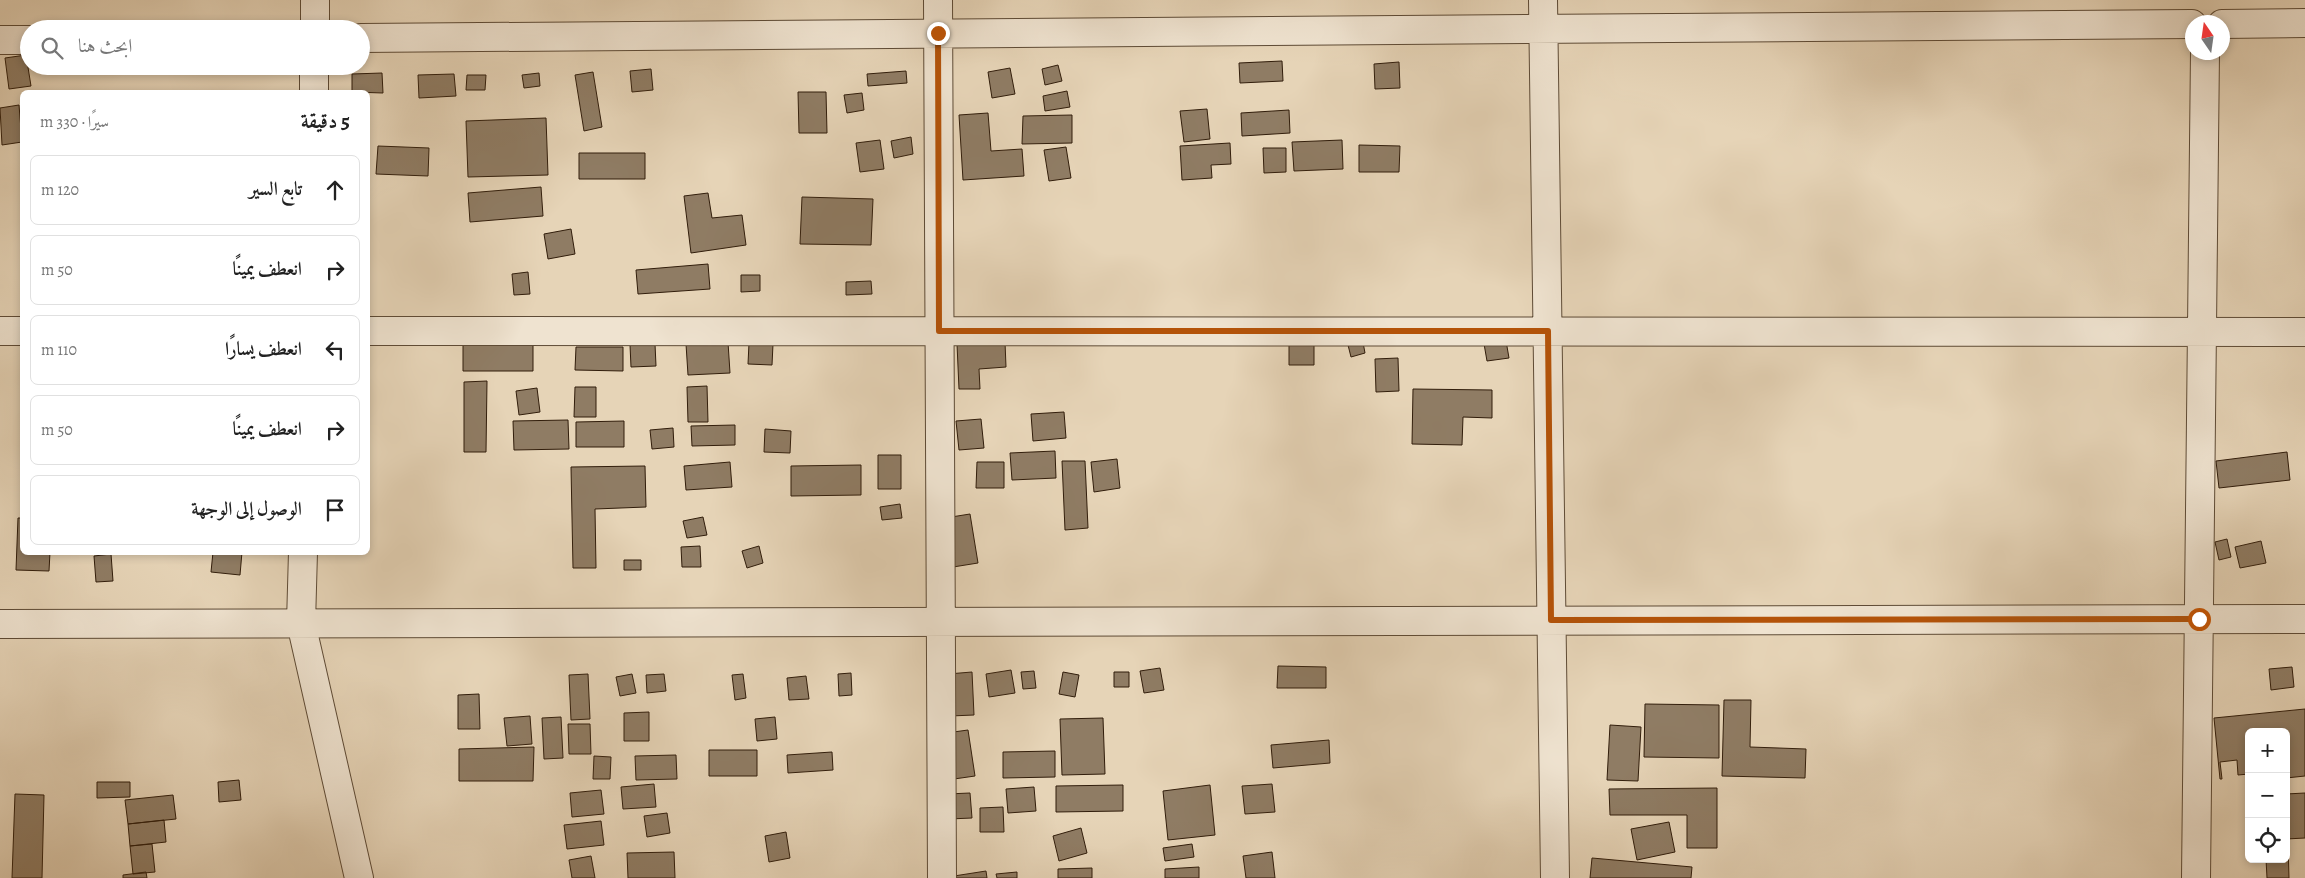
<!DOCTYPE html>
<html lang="ar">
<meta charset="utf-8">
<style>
:root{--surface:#fff;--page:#f6f6f6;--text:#222;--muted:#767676;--line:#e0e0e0}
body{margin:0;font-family:Alegreya,Amiri,serif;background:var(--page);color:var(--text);direction:rtl}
.controls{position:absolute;right:15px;bottom:15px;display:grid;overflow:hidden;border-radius:8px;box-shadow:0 2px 8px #0003}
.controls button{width:45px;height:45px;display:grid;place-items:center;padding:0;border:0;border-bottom:1px solid var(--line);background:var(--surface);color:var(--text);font:25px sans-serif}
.compass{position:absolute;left:2185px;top:15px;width:45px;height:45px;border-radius:50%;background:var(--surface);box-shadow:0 2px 8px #0003;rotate:347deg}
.stop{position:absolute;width:15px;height:15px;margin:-11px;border:4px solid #b45309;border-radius:50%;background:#fff}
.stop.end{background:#b45309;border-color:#fff;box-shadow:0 1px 5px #0008}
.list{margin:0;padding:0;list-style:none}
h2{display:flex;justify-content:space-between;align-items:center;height:65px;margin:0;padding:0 20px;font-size:21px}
h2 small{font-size:16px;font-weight:400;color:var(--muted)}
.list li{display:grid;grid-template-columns:32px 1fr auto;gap:15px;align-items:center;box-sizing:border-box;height:70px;margin:0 10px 10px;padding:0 10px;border:1px solid var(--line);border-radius:8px}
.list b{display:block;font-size:19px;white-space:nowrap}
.list em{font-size:16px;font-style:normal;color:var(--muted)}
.icon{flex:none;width:28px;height:28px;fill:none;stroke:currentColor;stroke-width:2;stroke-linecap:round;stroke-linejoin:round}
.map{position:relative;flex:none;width:2305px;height:878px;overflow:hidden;direction:ltr}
.search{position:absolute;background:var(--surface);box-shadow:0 2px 8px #0003;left:20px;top:20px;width:350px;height:55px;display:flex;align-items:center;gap:12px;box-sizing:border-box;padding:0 18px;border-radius:28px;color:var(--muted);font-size:19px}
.panel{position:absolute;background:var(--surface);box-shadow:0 2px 8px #0003;left:20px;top:90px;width:350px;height:465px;border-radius:8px;direction:rtl}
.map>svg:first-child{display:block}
.building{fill:#8f7c64;stroke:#311d0b}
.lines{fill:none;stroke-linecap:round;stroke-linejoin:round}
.minor-casing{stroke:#5e4b36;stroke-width:30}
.minor{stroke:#efe3d0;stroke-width:28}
.route{stroke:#b45309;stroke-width:6}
</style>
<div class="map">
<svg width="2305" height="878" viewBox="0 0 2305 878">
<rect width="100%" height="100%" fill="#e6d4b7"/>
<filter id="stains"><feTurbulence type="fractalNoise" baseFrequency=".004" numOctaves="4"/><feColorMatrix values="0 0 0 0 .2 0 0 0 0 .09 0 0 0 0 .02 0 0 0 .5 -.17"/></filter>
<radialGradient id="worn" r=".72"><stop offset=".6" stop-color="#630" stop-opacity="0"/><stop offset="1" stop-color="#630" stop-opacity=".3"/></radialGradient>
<path class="building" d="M26,55L31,86L9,89L5,58Z
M1282,61L1283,81L1240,83L1239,63Z
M1399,62L1400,88L1375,89L1374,64Z
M1058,65L1062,81L1045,85L1042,69Z
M1010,68L1015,94L992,98L988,72Z
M651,69L653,90L632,92L630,71Z
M906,71L907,83L868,86L867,74Z
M593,72L602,127L584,131L575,75Z
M382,73L383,93L352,92V74Z
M539,73L540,86L524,88L522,75Z
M454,74L456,96L419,98L418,75Z
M467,75H486L485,90H466Z
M1067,91L1070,107L1045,111L1043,96Z
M798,92H826L827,133H799Z
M862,93L864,110L847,113L844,95Z
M19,105L22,142L2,145L0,108Z
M1207,109L1210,139L1184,142L1180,111Z
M1289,110L1290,133L1242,136L1241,113Z
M988,113L991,151L1022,149L1024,176L963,180L959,115Z
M1072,115V143L1022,144L1023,116Z
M546,118L548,175L468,177L466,121Z
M911,137L913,154L894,158L891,141Z
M880,140L884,169L860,172L856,143Z
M1342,140L1343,169L1294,171L1292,142Z
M1230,143L1231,164L1211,165L1212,178L1182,180L1180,146Z
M1359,145L1400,146L1399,172H1359Z
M378,146L429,148L428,176L376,174Z
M1066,147L1071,178L1049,181L1044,150Z
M1263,148H1286V172L1264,173Z
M579,153H645V179H579Z
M541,187L543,216L470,222L468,193Z
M708,193L712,218L742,215L746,245L691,253L684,196Z
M802,197L873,199L871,245L800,244Z
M571,229L575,254L548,259L544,234Z
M708,264L710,289L638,294L636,270Z
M528,272L530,294L514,295L512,274Z
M741,275H760V291L741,292Z
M871,281L872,294L846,295V282Z
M1505,335L1509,358L1487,361L1483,338Z
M1362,337L1365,353L1351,357L1347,341Z
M1289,340H1314V365H1289Z
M728,342L730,373L688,375L686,344Z
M1005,342L1006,367L979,369L980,389H959L957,344Z
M749,343L773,344L772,365L748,364Z
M463,344L533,345V371H463Z
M655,344L656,366L631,367L630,345Z
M576,347H623V371L575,370Z
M1398,358L1399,391L1376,392L1375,359Z
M487,381L486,452H464V382Z
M707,386L708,422H688L687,387Z
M575,387H596V417H574Z
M537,388L540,412L519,415L516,391Z
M1413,389L1492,390V418L1463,417L1462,445L1412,444Z
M1064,412L1066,438L1033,441L1031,414Z
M981,419L984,448L959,450L956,421Z
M568,420L569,449L514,450L513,421Z
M624,421V447H576V422Z
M735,425V445L692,446L691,426Z
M673,428L674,447L652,449L650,430Z
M765,429L791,431L790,453L764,452Z
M1055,451L1056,478L1012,480L1010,453Z
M2287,452L2290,480L2219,488L2216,461Z
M878,455H901V489H878Z
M1117,459L1120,488L1094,492L1091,462Z
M1062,461H1085L1088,528L1065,530Z
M730,462L732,487L686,490L684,466Z
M977,462H1004V488H976Z
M861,465V495L791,496V466Z
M645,466L646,507L595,509L596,568H573L571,467Z
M900,504L902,518L882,520L880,507Z
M970,514L978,563L953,567L945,518Z
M703,517L707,535L687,538L683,521Z
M18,518H22V552H50L49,571L16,570Z
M2227,539L2231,557L2219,560L2215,542Z
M2261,541L2266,563L2240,568L2235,547Z
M700,546L701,567H682L681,547Z
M759,546L763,563L747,568L742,551Z
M213,552H242L240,575L211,572Z
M111,554L113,581L96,582L94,556Z
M624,560H641V570H624Z
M1278,666L1326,667V688H1277Z
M2292,667L2294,687L2271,690L2269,669Z
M1160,668L1164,690L1144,693L1140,671Z
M1011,670L1015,693L989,697L986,674Z
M1034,671L1036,688L1023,689L1021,672Z
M972,672L974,715L950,716L948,674Z
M1063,672L1079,675L1075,697L1059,694Z
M1114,672H1129V687H1114Z
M851,673L852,695L839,696L838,674Z
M588,674L590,719L571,720L569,675Z
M632,674L636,693L620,696L616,677Z
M664,674L666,691L647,693L646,675Z
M743,674L746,698L735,700L732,675Z
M806,676L809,699L789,700L787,678Z
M479,694L480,729H458V695Z
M1724,700H1751L1750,747L1806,749L1805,778L1722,776Z
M1645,704L1719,705V758L1644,757Z
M2305,709V776L2286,778V732H2249V774L2238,775L2237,760L2220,762L2222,779H2220L2214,718Z
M649,712V741H624V713Z
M530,716L532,744L507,746L504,718Z
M561,717L563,758L544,759L542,718Z
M775,717L777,739L757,741L755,719Z
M1103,718L1105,774L1062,775L1060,719Z
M568,724H590L591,754H569Z
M1610,725L1641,727L1638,781L1607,780Z
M968,730L975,776L954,779L946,733Z
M1329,740L1330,763L1273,768L1271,745Z
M534,747L533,781H459V749Z
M709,750H757V776H709Z
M1055,751V777L1003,778V752Z
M832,752L833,770L788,773L787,755Z
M676,755L677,779L636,780L635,756Z
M594,756L611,757L610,779H593Z
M239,780L241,800L219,802L218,782Z
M97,782H130V797L97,798Z
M654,784L656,807L623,809L621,787Z
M1272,784L1275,812L1245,814L1242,786Z
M1123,785V811L1056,812V786Z
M1210,785L1215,835L1168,840L1163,791Z
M1034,787L1036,811L1008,813L1006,789Z
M1717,788V848H1687V815H1610L1609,789Z
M601,790L604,814L572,817L570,793Z
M970,793L972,818L949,819L947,794Z
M2305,793V838L2286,839V794Z
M15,794L44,795L42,878H12Z
M173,795L176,819L128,824L125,800Z
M1003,807L1004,832H980V808Z
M667,813L670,833L647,837L644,816Z
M164,820L166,842L130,846L128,824Z
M601,821L604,845L567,849L564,825Z
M1669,822L1675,852L1637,860L1631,829Z
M1081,828L1087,853L1059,861L1053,836Z
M786,832L790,858L769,862L765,836Z
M152,844L155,872L133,874L130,846Z
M1192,844L1194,857L1165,861L1163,848Z
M2288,845L2289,878H2267L2266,859H2286Z
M674,852L675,878H628L627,853Z
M1272,852L1275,878H1246L1243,856Z
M591,856L595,878H572L569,860Z
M1592,858L1692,867L1691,878H1590Z
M1199,867V878H1165V869Z
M1092,868V878H1058V869Z
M986,871L987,878H954V876Z
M146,872L147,878H123V875Z
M1017,872V878H997L996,874Z"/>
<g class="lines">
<g class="minor-casing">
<path id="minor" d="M938,0L942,878
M1543,0L1555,878
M2222,24L2305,23
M315,29V0
M361,38L2192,24
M0,40H29
M314,92V66
M0,331H22
M368,331L2305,332
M303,552L301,623L359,878
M0,624L2305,619
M2196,878L2205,52"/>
</g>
<use href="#minor" class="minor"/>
</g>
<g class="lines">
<path class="route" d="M938,33L939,331H1548L1551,620L2199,619"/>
</g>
<rect width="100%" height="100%" filter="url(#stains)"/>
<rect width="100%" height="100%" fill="url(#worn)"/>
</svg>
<div class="controls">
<button>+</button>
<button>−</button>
<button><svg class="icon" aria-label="locate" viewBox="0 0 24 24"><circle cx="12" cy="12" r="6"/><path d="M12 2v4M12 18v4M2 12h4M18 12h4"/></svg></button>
</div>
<svg class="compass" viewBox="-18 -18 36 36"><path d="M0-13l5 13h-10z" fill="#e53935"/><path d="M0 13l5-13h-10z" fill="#767676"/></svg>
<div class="stop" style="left:2199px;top:619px"></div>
<div class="stop end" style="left:938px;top:33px"></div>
<div class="search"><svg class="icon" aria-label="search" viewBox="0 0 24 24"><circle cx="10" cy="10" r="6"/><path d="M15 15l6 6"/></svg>ابحث هنا</div>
<section class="panel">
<h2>5 دقيقة<small>سيرًا · 330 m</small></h2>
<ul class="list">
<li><svg class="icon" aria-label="ahead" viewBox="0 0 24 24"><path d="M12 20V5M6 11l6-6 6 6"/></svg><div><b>تابع السير</b></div><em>120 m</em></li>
<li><svg class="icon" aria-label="right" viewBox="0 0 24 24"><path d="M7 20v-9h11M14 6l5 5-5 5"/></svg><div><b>انعطف يمينًا</b></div><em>50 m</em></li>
<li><svg class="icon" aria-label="left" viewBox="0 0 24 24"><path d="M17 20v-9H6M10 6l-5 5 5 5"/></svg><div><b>انعطف يسارًا</b></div><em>110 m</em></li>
<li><svg class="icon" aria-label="right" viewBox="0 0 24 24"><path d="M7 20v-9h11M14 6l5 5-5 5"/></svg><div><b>انعطف يمينًا</b></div><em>50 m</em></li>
<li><svg class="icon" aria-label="arrive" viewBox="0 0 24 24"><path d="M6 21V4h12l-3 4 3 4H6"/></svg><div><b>الوصول إلى الوجهة</b></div></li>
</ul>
</section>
</div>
